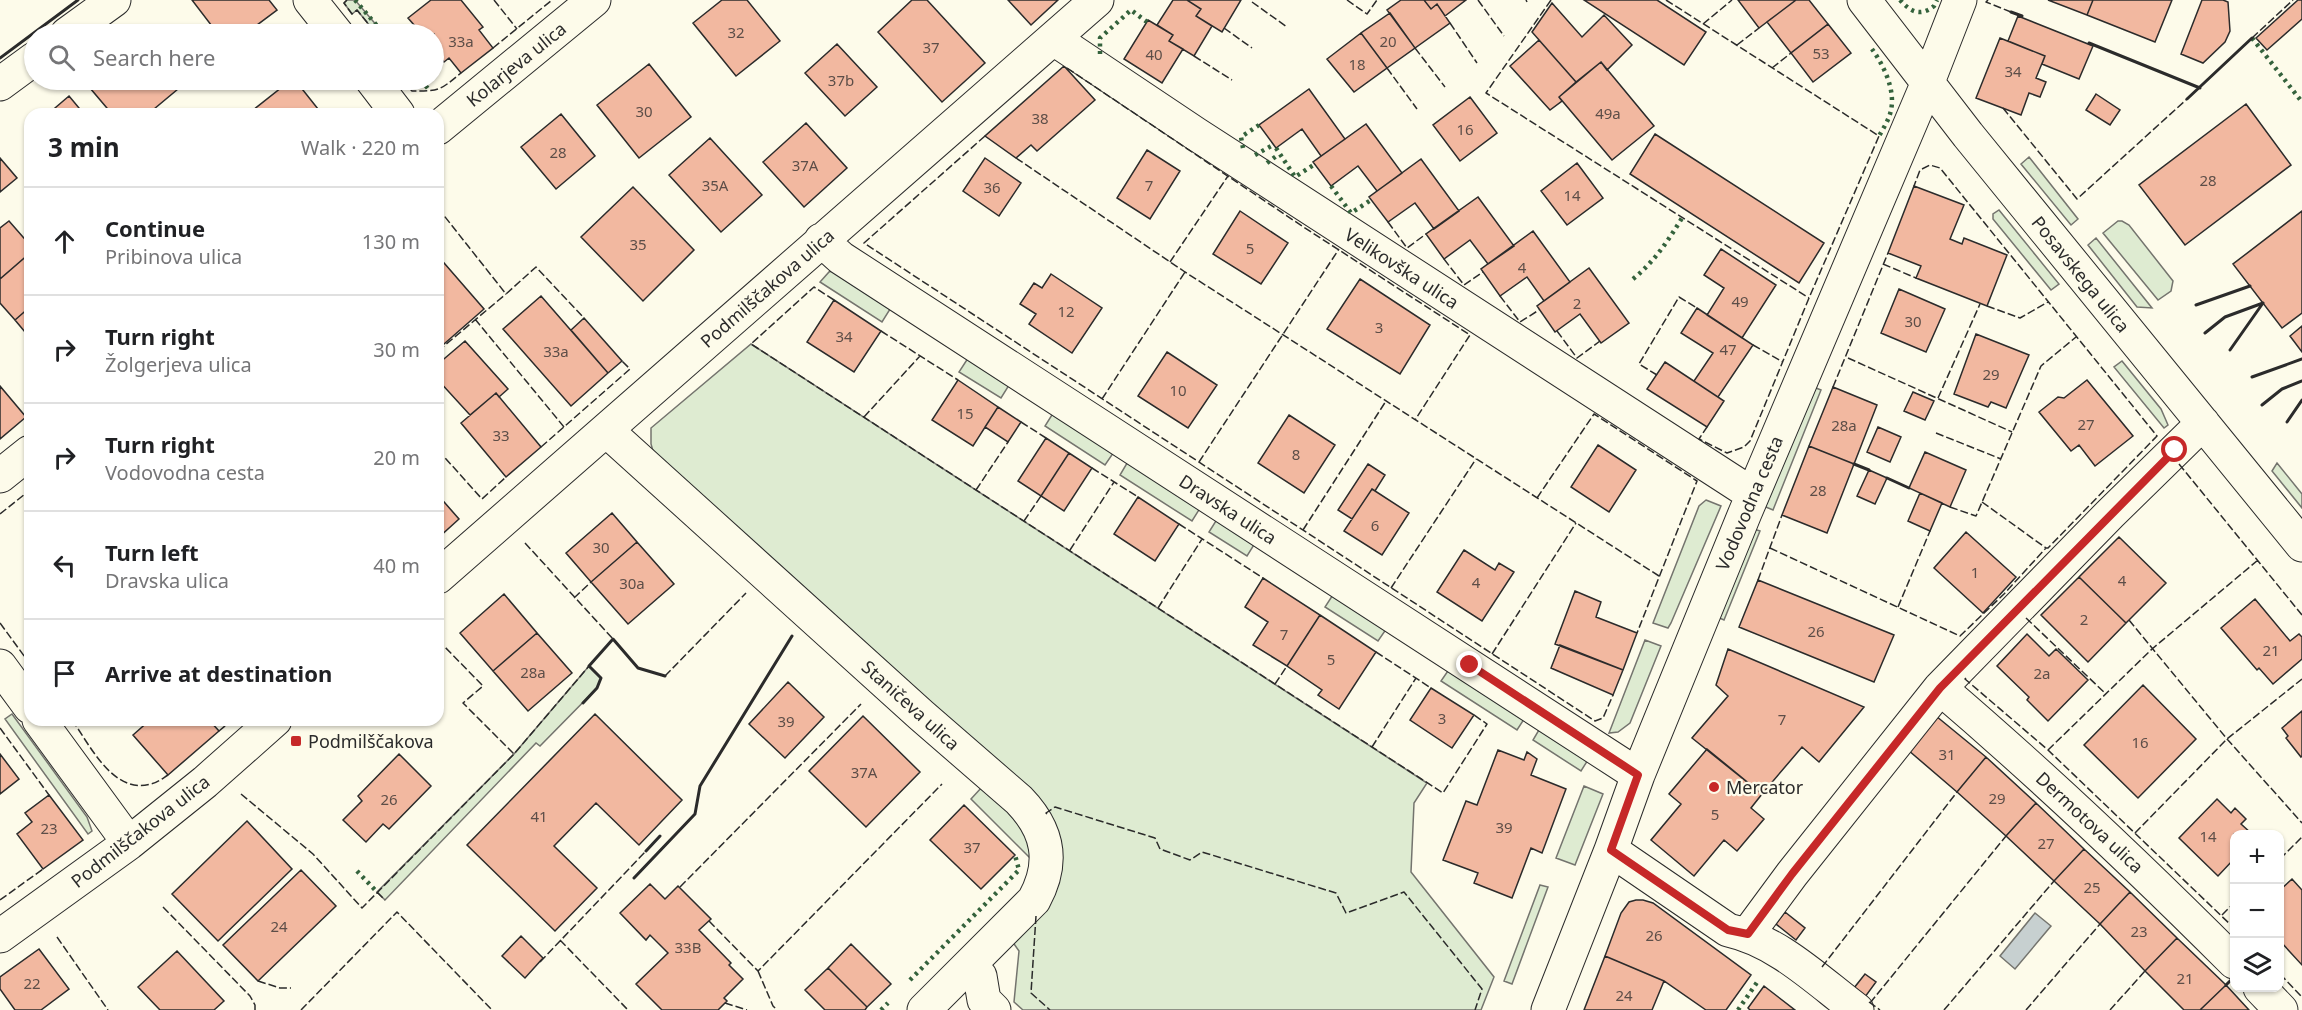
<!DOCTYPE html>
<meta charset="utf-8">
<style>
:root{--surface:#fff;--page:#f6f6f6;--text:#202124;--muted:#757577;--line:#e0e0e0}
body{margin:0;font-family:"Noto Sans",sans-serif;background:var(--page);color:var(--text)}
.controls{position:absolute;right:18px;bottom:18px;display:grid;overflow:hidden;border-radius:12px;box-shadow:0 2px 4px #0004}
.controls button{width:54px;height:54px;display:grid;place-items:center;padding:0;border:0;border-bottom:2px solid var(--line);background:var(--surface);color:var(--text);font:30px sans-serif}
.stop{position:absolute;width:18px;height:18px;margin:-14px;border:4px solid #c62828;border-radius:50%;background:#fff}
.stop.end{background:#c62828;border-color:#fff;box-shadow:0 2px 6px #0008}
.list{margin:0;padding:0;list-style:none}
h2{display:flex;justify-content:space-between;align-items:center;height:78px;margin:0;padding:0 24px;font-size:26px}
h2 small{font-size:20px;font-weight:400;color:var(--muted)}
.list li{display:grid;grid-template-columns:39px 1fr auto;gap:18px;align-items:center;box-sizing:border-box;height:108px;padding:0 24px;border-top:2px solid var(--line)}
.list b{display:block;font-size:22px;white-space:nowrap}
.list p{margin:0;font-size:20px;white-space:nowrap;color:var(--muted)}
.list em{font-size:20px;font-style:normal;color:var(--muted)}
.icon{flex:none;width:33px;height:33px;fill:none;stroke:currentColor;stroke-width:2;stroke-linecap:round;stroke-linejoin:round}
.map{position:relative;flex:none;width:2302px;height:1010px;overflow:hidden}
.search{position:absolute;background:var(--surface);box-shadow:0 2px 4px #0004;left:24px;top:24px;width:420px;height:66px;display:flex;align-items:center;gap:15px;box-sizing:border-box;padding:0 21px;border-radius:33px;color:var(--muted);font-size:22px}
.panel{position:absolute;background:var(--surface);box-shadow:0 2px 4px #0004;left:24px;top:108px;width:420px;height:618px;border-radius:18px}
.map>svg:first-child{display:block}
.green{fill:#deebd1;stroke:#74746e;stroke-width:1.5}
.water{fill:#c7d0d0;stroke:#74746e;stroke-width:1.5}
.building{fill:#f2b8a0;stroke:#2b2b2b;stroke-width:1.5}
.lines{fill:none;stroke-linecap:round;stroke-linejoin:round}
.minor-casing{stroke:#2b2b2b;stroke-width:35}
.minor{stroke:#fdfbea;stroke-width:33}
.hedge{stroke:#34623c;stroke-width:4.5;stroke-dasharray:3 4.5;stroke-linecap:butt}
.fence{stroke:#2b2b2b;stroke-width:1.5;stroke-dasharray:8 3;stroke-linecap:butt}
.wall{stroke:#2b2b2b;stroke-width:3}
.route{stroke:#c62828;stroke-width:8}
.poi-dot{fill:#c62828;stroke:#fdfbea;stroke-width:2}
.labels{text-anchor:middle;dominant-baseline:central;stroke-width:4.5;stroke-linejoin:round;paint-order:stroke}
.number-label{font-size:15px;fill:#5d4e48}
.street-label{font-size:18px;fill:#2b2b2b;stroke:#fdfbea}
.poi-label{font-size:18px;fill:#2b2b2b;stroke:#fdfbea;text-anchor:start}
</style>
<div class="map">
<svg width="2302" height="1010" viewBox="0 0 2302 1010">
<rect width="100%" height="100%" fill="#fdfbea"/>
<path class="green" d="M347,0H355L384,34H368L365,31L370,26L357,10L352,14L344,3Z
M2029,157L2078,219L2071,225L2021,164Z
M1999,210L2059,284L2051,290L1993,219V214Z
M2118,221H2122L2129,225L2173,281L2171,291L2158,300L2103,233Z
M2096,238L2152,308L2137,307L2088,245Z
M834,270L892,306L882,322L820,282L829,272Z
M751,344L1427,783L1414,803L1411,872L1494,977L1481,1010H1023L1014,1002L1019,951L1012,941L1060,850L653,451L651,444V428Z
M970,355L1011,382L1001,398L959,372Z
M2122,361L2161,409L2168,425L2164,428L2114,367Z
M1811,386L1821,390L1773,510L1761,505Z
M1055,410L1116,449L1105,465L1045,426Z
M1130,458L1202,505L1192,521L1120,475Z
M2277,463L2302,494V508L2272,471Z
M1706,500L1721,506L1671,623L1668,628L1653,623L1699,506Z
M1219,516L1257,540L1247,556L1209,532Z
M1751,528L1760,531L1724,620L1715,616Z
M1336,590L1389,625L1378,641L1325,607Z
M1645,640L1661,646L1630,723L1618,732L1609,733Z
M1452,665L1528,713L1517,730L1441,681Z
M589,666L601,678L597,688L540,746L536,743L385,900L377,892L514,754Z
M12,714L87,817L92,831L88,834L5,719Z
M1543,723L1591,755L1581,771L1533,740Z
M1584,786L1603,794L1575,865L1556,858Z
M982,787L1023,825L1033,861L971,799Z
M1540,885L1548,887L1512,984L1504,981Z"/>
<path class="water" d="M2035,913L2051,926L2015,969L2000,956Z"/>
<path class="building" d="M192,0H269L277,10L245,34H218Z
M431,0H461L483,27L479,30L493,48L461,73L449,58L444,62L434,50V34H422L408,18Z
M722,0H747L780,41L736,76L693,23Z
M912,0H927L985,63L942,102L878,32Z
M1008,0H1058L1031,25Z
M1173,0H1187L1201,9L1196,16L1212,26L1194,56L1169,41L1173,35L1157,25Z
M1187,0H1241L1222,32L1196,16L1201,9Z
M1401,0H1424L1431,9L1437,4L1450,23L1415,48L1387,10Z
M1424,0H1466L1445,16L1437,4L1431,9Z
M1584,0H1657L1706,32L1684,65Z
M1738,0H1796L1759,28Z
M1796,0H1809L1828,24L1791,53L1767,22Z
M2048,0H2093L2087,15Z
M2093,0H2172L2155,42L2087,15Z
M2202,0H2223L2228,2L2230,31L2225,42L2203,63L2181,54Z
M2298,0H2302V19L2267,50L2256,38Z
M1552,3L1582,37L1604,15L1632,45L1607,70L1601,62L1576,82L1532,32Z
M1390,13L1415,48L1387,68L1361,33Z
M2018,16L2093,46L2079,79L2042,64L2045,56L2008,41Z
M1148,20L1173,35L1169,41L1183,49L1162,83L1124,59Z
M1828,24L1851,53L1813,82L1791,53Z
M1361,33L1387,68L1354,92L1327,59Z
M2000,38L2045,56L2036,78L2046,82L2040,97L2029,93L2021,115L1976,98Z
M1539,40L1576,82L1559,97L1562,101L1550,110L1510,66Z
M837,44L877,87L845,116L805,73Z
M1601,62L1654,126L1612,160L1559,97Z
M649,64L691,117L639,158L597,105Z
M1064,66L1095,100L1037,151L1031,145L1016,158L985,136Z
M100,80H180L184,84L148,114H112L90,88Z
M291,80H295L322,114H248Z
M1309,89L1345,139L1321,156L1302,129L1276,148L1259,125Z
M2096,94L2120,110L2110,125L2086,110Z
M69,96L84,114H48Z
M1470,97L1497,133L1460,161L1433,125Z
M2246,104L2291,165L2185,245L2139,185Z
M561,114L595,156L556,189L521,147Z
M806,123L847,168L804,207L763,162Z
M1366,124L1402,173L1377,191L1358,166L1331,186L1313,162Z
M1655,134L1824,243L1799,283L1630,174Z
M710,138L762,195L721,232L669,175Z
M1147,150L1180,171L1150,219L1117,198Z
M0,158L17,178L0,192Z
M985,158L1021,183L999,216L963,191Z
M1421,159L1459,211L1434,229L1415,203L1388,222L1369,197Z
M1577,163L1603,198L1567,225L1541,191Z
M1914,186L1964,205L1950,239L1962,244L1964,238L2007,255L1987,306L1916,278L1921,266L1888,253Z
M633,187L694,250L643,301L581,237Z
M1478,197L1514,246L1488,264L1470,240L1444,259L1426,234Z
M1240,211L1288,243L1261,284L1213,254Z
M2302,211V313L2282,328L2233,264Z
M9,221L30,245V253L0,279V228Z
M1533,231L1570,282L1544,301L1527,277L1500,296L1481,269Z
M1721,249L1776,285L1742,338L1707,315L1724,288L1704,275Z
M30,253V307L15,320L0,303V279Z
M438,256L484,309L444,344L438,337Z
M1589,268L1629,323L1601,343L1580,314L1555,332L1537,306Z
M1051,274L1102,308L1072,353L1029,324L1036,314L1020,304L1034,283L1042,288Z
M1360,279L1430,325L1400,374L1327,329Z
M1899,289L1945,309L1926,352L1881,333Z
M541,296L608,373L571,406L503,329Z
M834,300L881,331L854,372L807,342Z
M30,307V338L15,320Z
M1697,308L1753,345L1718,397L1694,381L1713,353L1681,333Z
M584,318L622,361L608,373L571,330Z
M2302,326V352L2290,336Z
M1976,334L2029,355L2006,408L1991,402L1988,407L1954,394Z
M465,341L508,389L499,397L496,393L470,415L438,380V364Z
M1167,352L1217,385L1188,428L1138,396Z
M1665,362L1724,401L1707,427L1647,389Z
M958,380L998,407L973,446L932,420Z
M2087,380L2133,436L2095,466L2079,445L2071,451L2039,412L2058,397L2064,398Z
M0,386L26,417L0,439Z
M1833,387L1877,405L1854,464L1809,446Z
M1913,392L1934,401L1925,420L1904,411Z
M496,393L541,447L506,477L461,423Z
M998,407L1021,422L1008,442L985,427Z
M1289,415L1335,445L1304,493L1258,463Z
M1878,427L1901,437L1890,462L1867,452Z
M1046,438L1069,453L1041,496L1018,481Z
M1598,445L1636,470L1609,512L1571,487Z
M1809,446L1854,464L1827,533L1782,515Z
M1925,452L1966,470L1950,507L1909,488Z
M1069,453L1092,468L1064,511L1041,496Z
M1368,464L1385,475L1375,491L1372,489L1352,519L1338,510Z
M1869,470L1887,478L1875,504L1857,496Z
M1372,489L1409,513L1382,555L1344,531Z
M1920,493L1942,503L1930,531L1908,521Z
M438,495L459,519L438,538Z
M1138,497L1179,524L1155,561L1114,534Z
M612,513L637,542L591,582L566,553Z
M1966,532L2016,577L1983,613L1934,568Z
M2119,537L2166,583L2126,623L2079,577Z
M637,542L674,584L628,624L591,582Z
M1464,550L1495,570L1499,563L1514,572L1482,621L1437,592Z
M2079,577L2126,623L2088,662L2041,615Z
M1263,578L1320,615L1287,666L1253,645L1268,622L1245,607Z
M1758,580L1894,635L1874,682L1739,627Z
M1575,591L1601,602L1596,617L1637,633L1623,670L1555,644Z
M504,594L537,633L493,671L460,633Z
M2255,599L2290,641L2299,634L2302,637V659L2273,684L2259,668L2257,670L2221,628Z
M1320,615L1376,652L1339,709L1318,695L1322,690L1287,666Z
M537,633L572,673L528,711L493,671Z
M2027,634L2049,656L2056,649L2088,680L2048,721L2027,700L2029,697L1997,666Z
M1560,645L1623,670L1613,695L1551,668Z
M1728,649L1864,707L1819,762L1802,747L1762,794L1692,738L1728,696L1716,685Z
M788,682L824,717L785,758L749,724Z
M2143,685L2196,739L2138,798L2084,745Z
M1431,688L1474,715L1452,748L1410,720Z
M2302,711V756L2301,757L2286,738L2288,736L2282,728Z
M595,714L682,800L639,845L596,803L554,846L597,888L555,931L467,845Z
M863,716L920,772L866,827L809,771Z
M1936,716L1986,757L1957,792L1908,750Z
M150,720H209L219,731L168,775L133,735Z
M1707,749L1762,794L1751,808L1764,819L1737,851L1724,840L1694,876L1651,840L1681,804L1669,794Z
M1498,750L1524,760L1527,752L1537,759L1531,775L1566,789L1542,853L1531,848L1512,898L1474,883L1478,873L1443,860L1466,801L1477,805Z
M0,754L19,779L0,794Z
M399,754L431,786L389,829L383,824L366,842L343,820L362,801L358,796Z
M1986,757L2036,803L2006,836L1957,792Z
M49,795L83,840L43,869L17,834L32,822L25,813Z
M2217,799L2231,813L2235,808L2246,819L2241,824L2252,834H2234V859L2218,876L2179,838Z
M2036,803L2084,849L2054,881L2006,836Z
M964,805L1015,855L981,889L930,840Z
M247,821L292,869L218,941L172,894Z
M2084,849L2130,892L2100,924L2054,881Z
M301,870L336,906L258,981L223,945Z
M2292,879L2302,890V965L2280,941V890Z
M650,884L665,899L678,886L711,919L699,930L731,963L729,965L743,979L724,998L727,1001L718,1010H662L636,984L668,953L650,935L646,940L620,913Z
M2130,892L2177,938L2145,971L2100,924Z
M1636,900H1643L1653,903L1751,975L1726,1010H1706L1664,981L1605,956L1621,913L1629,902Z
M1785,912L1805,928L1796,940L1776,924Z
M521,936L543,958L525,978L502,956Z
M2177,938L2226,985L2200,1010H2184L2145,971Z
M851,944L891,984L867,1007L828,968Z
M39,949L69,989L41,1010H15L0,989V977Z
M177,951L224,1001L214,1010H160L138,987Z
M1605,956L1664,981L1652,1010H1584Z
M828,968L867,1007L865,1010H825L805,990Z
M1865,974L1876,982L1865,997L1854,988Z
M2226,985L2249,1010H2200Z
M1764,986L1795,1010H1750L1748,1008Z"/>
<g class="lines">
<g class="minor-casing">
<path id="minor" d="M310,0L337,34
M1864,0L1968,135L2302,545
M67,34L114,0
M1054,39L1196,134L1752,494
M372,80L398,114
M0,84L34,59
M438,128L594,0
M821,240L841,258L1638,775
M606,430L921,715L1019,800C1048,830 1055,862 1034,900L924,1010
M0,476L30,452
M438,577L1097,0
M0,666L30,707
M1940,688C2042,775 2139,867 2234,962
M39,720L129,843
M1611,850L1728,930C1778,941 1817,980 1857,1010
M1747,935L1792,874L1940,688L2110,514L2203,423
M0,936L129,843L205,782L275,720
M969,965L980,976L984,1000L994,1010
M2260,988L2281,1010
M1548,1010L1611,850L1638,775L1745,513L1928,82L1960,0"/>
</g>
<use href="#minor" class="minor"/>
<path class="hedge" d="M355,0L384,34
M1900,0C1911,12 1920,17 1934,6L1937,0
M2252,38L2302,102
M1872,49C1884,66 1897,92 1890,114C1888,121 1883,129 1879,136
M1100,54V38L1131,10L1147,22
M421,80L430,91
M1243,148L1241,137L1259,125
M1276,148L1295,177L1315,164
M1255,155L1273,145
M1267,163L1279,154
M1331,186L1351,213L1371,200
M1633,279C1654,262 1668,241 1682,218
M357,871L377,892
M910,980L1019,870L1015,855
M881,1010L888,1003
M1738,1010L1758,981"/>
<path class="fence" d="M347,0L344,3L352,14L357,10L370,26L365,31L368,34
M494,0L517,29
M1347,0L1367,14L1377,0
M1478,0L1504,36
M1526,0L1527,2
M1551,0L1486,93L1809,298
M1666,0L1879,136L1809,298L1750,441L1744,447L1727,453L1699,439L1707,427
M1988,0L1986,2L2011,12
M1252,2L1287,27
M1450,23L1477,63
M1703,24L1732,0
M1224,28L1252,48
M2252,38L2293,0
M1737,45L1759,28
M493,48L552,0
M1415,48L1445,87
M1194,56L1232,80
M1067,68L1302,226L1470,335L1415,420
M1387,68L1417,109
M1772,68L1791,53
M402,80L412,91C440,91 439,91 461,73
M2003,108L2077,199L2187,99
M985,136L864,243L1595,721L1603,718L1613,695
M1016,158L1185,272L1659,576
M438,208L506,294L536,267L584,318
M1388,222L1407,248L1426,234
M1444,259L1464,285L1483,272
M1170,262L1228,176
M1883,264L1916,278
M1500,296L1520,322L1539,310
M834,300L814,287L751,344L1443,793L1487,724L1474,715
M1987,306L2020,318L2048,302
M475,319L564,427
M881,331L958,380
M1557,331L1577,358L1600,341
M1753,345L1783,362
M438,351L506,294
M1848,358L2012,432
M1657,375L1639,364L1679,297L1697,308
M1833,387L1888,253
M1938,398L1980,304
M1102,399L1185,272
M864,417L920,356
M1021,422L1046,438
M1936,433L2001,459
M541,447L630,369L622,361
M438,450L482,499L506,477
M1199,462L1339,249
M2179,464L2302,615
M1092,468L1138,497
M976,490L1008,442
M1537,498L1594,414L1697,481L1637,633
M1982,502L2046,548
M1950,507L1976,516L2041,366L2076,337
M0,514L30,490
M1024,521L1041,496
M1179,524L1263,578
M1303,530L1386,401
M525,543L613,639
M1770,548L1960,636L2004,594L2046,548H2048L2157,436L1940,168L1930,165L1920,170L1914,186
M1070,550L1114,482
M1758,580L1782,515
M1391,588L1476,459
M574,598L591,582
M1898,607L1930,531
M1158,608L1202,539
M2026,618L2106,694
M2129,620L2227,739L2302,823
M0,623L30,664
M438,640L483,686L463,703L514,754
M1376,652L1431,688
M1492,654L1576,523
M665,676L746,593
M1966,678L1965,679L2048,750L2234,928
M1275,684L1287,666
M72,720C90,745 113,795 151,784C157,783 163,778 168,775
M0,728L49,795
M219,731L232,720
M1372,747L1416,678
M2048,750L2152,649L2258,560
M241,794L313,854L362,908L514,754L589,666
M1047,814L1046,813L1055,807L1155,838L1160,849L1190,860L1202,852L1336,893L1346,913L1404,892L1482,989L1475,1010
M2135,833L2227,739L2302,679
M2280,859L2302,837
M680,887L861,704
M377,892L385,900
M0,900L43,869
M163,907L250,996L255,1005V1010
M2222,915L2234,903
M1036,916L1031,993L1050,1010
M709,921L758,971L942,784
M57,937L108,1010
M560,940L628,1010
M540,962L646,851
M1822,967L1957,792
M758,971L773,1006L777,1010
M2280,974L2302,997
M258,981L280,988H291
M1869,1002L1880,1010
M725,1003L747,1010
M1870,1003L2006,836
M301,1010L397,912L492,1010
M1944,1010L2054,881
M2026,1010L2100,924
M2110,1010L2145,971"/>
<path class="wall" d="M2011,12L2022,16
M2089,43L2200,88
M0,58L78,0
M2187,99L2252,38
M2196,305L2250,286
M2205,333L2225,317L2263,303
M2230,350L2263,303
M2252,377L2302,359
M2262,405L2282,389L2302,381
M2287,422L2302,400
M1854,464L1869,470
M1887,478L1909,488
M583,703L597,688L601,678L589,666L613,639L638,668L665,676
M646,851L660,836
M634,878L695,814L700,786L792,636
M2226,985L2233,978L2234,979"/>
</g>
<g class="lines">
<path class="route" d="M1470,665L1638,775L1611,850L1728,930L1748,934L1792,874L1940,688L2175,450"/>
</g>
<g class="poi-dot">
<rect x="290" y="735" width="12" height="12" rx="3"/>
<circle cx="1714" cy="787" r="6"/>
</g>
<g class="labels">
<g class="number-label">
<text x="736" y="32">32</text>
<text x="461" y="41">33a</text>
<text x="1388" y="41">20</text>
<text x="931" y="47">37</text>
<text x="1821" y="53">53</text>
<text x="1154" y="54">40</text>
<text x="1357" y="64">18</text>
<text x="2013" y="71">34</text>
<text x="841" y="80">37b</text>
<text x="644" y="111">30</text>
<text x="1608" y="113">49a</text>
<text x="1040" y="118">38</text>
<text x="1465" y="129">16</text>
<text x="558" y="152">28</text>
<text x="805" y="165">37A</text>
<text x="2208" y="180">28</text>
<text x="715" y="185">35A</text>
<text x="1149" y="185">7</text>
<text x="992" y="187">36</text>
<text x="1572" y="195">14</text>
<text x="638" y="244">35</text>
<text x="1250" y="248">5</text>
<text x="1522" y="267">4</text>
<text x="1740" y="301">49</text>
<text x="1577" y="303">2</text>
<text x="1066" y="311">12</text>
<text x="1913" y="321">30</text>
<text x="1379" y="327">3</text>
<text x="844" y="336">34</text>
<text x="1728" y="349">47</text>
<text x="556" y="351">33a</text>
<text x="1991" y="374">29</text>
<text x="1178" y="390">10</text>
<text x="965" y="413">15</text>
<text x="2086" y="424">27</text>
<text x="1844" y="425">28a</text>
<text x="501" y="435">33</text>
<text x="1296" y="454">8</text>
<text x="1818" y="490">28</text>
<text x="1375" y="525">6</text>
<text x="601" y="547">30</text>
<text x="1975" y="572">1</text>
<text x="2122" y="580">4</text>
<text x="1476" y="582">4</text>
<text x="632" y="583">30a</text>
<text x="2084" y="619">2</text>
<text x="1816" y="631">26</text>
<text x="1284" y="634">7</text>
<text x="2271" y="650">21</text>
<text x="1331" y="659">5</text>
<text x="533" y="672">28a</text>
<text x="2042" y="673">2a</text>
<text x="1442" y="718">3</text>
<text x="1782" y="719">7</text>
<text x="786" y="721">39</text>
<text x="2140" y="742">16</text>
<text x="1947" y="754">31</text>
<text x="864" y="772">37A</text>
<text x="1997" y="798">29</text>
<text x="389" y="799">26</text>
<text x="1715" y="814">5</text>
<text x="539" y="816">41</text>
<text x="1504" y="827">39</text>
<text x="49" y="828">23</text>
<text x="2208" y="836">14</text>
<text x="2046" y="843">27</text>
<text x="972" y="847">37</text>
<text x="2092" y="887">25</text>
<text x="279" y="926">24</text>
<text x="2139" y="931">23</text>
<text x="1654" y="935">26</text>
<text x="688" y="947">33B</text>
<text x="2185" y="978">21</text>
<text x="32" y="983">22</text>
<text x="1624" y="995">24</text>
</g>
<g class="street-label">
<text transform="translate(516 64) rotate(-39)">Kolarjeva ulica</text>
<text transform="translate(1402 268) rotate(33)">Velikovška ulica</text>
<text transform="translate(2081 274) rotate(51)">Posavskega ulica</text>
<text transform="translate(767 288) rotate(-41)">Podmilščakova ulica</text>
<text transform="translate(1749 503) rotate(-67)">Vodovodna cesta</text>
<text transform="translate(1228 509) rotate(33)">Dravska ulica</text>
<text transform="translate(911 705) rotate(42)">Staničeva ulica</text>
<text transform="translate(2090 822) rotate(43)">Dermotova ulica</text>
<text transform="translate(140 831) rotate(-38)">Podmilščakova ulica</text>
</g>
<g class="poi-label">
<text x="308" y="741">Podmilščakova</text>
<text x="1726" y="787">Mercator</text>
</g>
</g>
</svg>
<div class="controls">
<button>+</button>
<button>−</button>
<button><svg class="icon" aria-label="layers" viewBox="0 0 24 24"><path d="M12 4l9 5-9 5-9-5zM3 14l9 5 9-5"/></svg></button>
</div>
<div class="stop" style="left:2175px;top:450px"></div>
<div class="stop end" style="left:1470px;top:665px"></div>
<div class="search"><svg class="icon" aria-label="search" viewBox="0 0 24 24"><circle cx="10" cy="10" r="6"/><path d="M15 15l6 6"/></svg>Search here</div>
<section class="panel">
<h2>3 min<small>Walk · 220 m</small></h2>
<ul class="list">
<li><svg class="icon" aria-label="ahead" viewBox="0 0 24 24"><path d="M12 20V5M6 11l6-6 6 6"/></svg><div><b>Continue</b><p>Pribinova ulica</p></div><em>130 m</em></li>
<li><svg class="icon" aria-label="right" viewBox="0 0 24 24"><path d="M7 20v-9h11M14 6l5 5-5 5"/></svg><div><b>Turn right</b><p>Žolgerjeva ulica</p></div><em>30 m</em></li>
<li><svg class="icon" aria-label="right" viewBox="0 0 24 24"><path d="M7 20v-9h11M14 6l5 5-5 5"/></svg><div><b>Turn right</b><p>Vodovodna cesta</p></div><em>20 m</em></li>
<li><svg class="icon" aria-label="left" viewBox="0 0 24 24"><path d="M17 20v-9H6M10 6l-5 5 5 5"/></svg><div><b>Turn left</b><p>Dravska ulica</p></div><em>40 m</em></li>
<li><svg class="icon" aria-label="arrive" viewBox="0 0 24 24"><path d="M6 21V4h12l-3 4 3 4H6"/></svg><div><b>Arrive at destination</b></div></li>
</ul>
</section>
</div>
